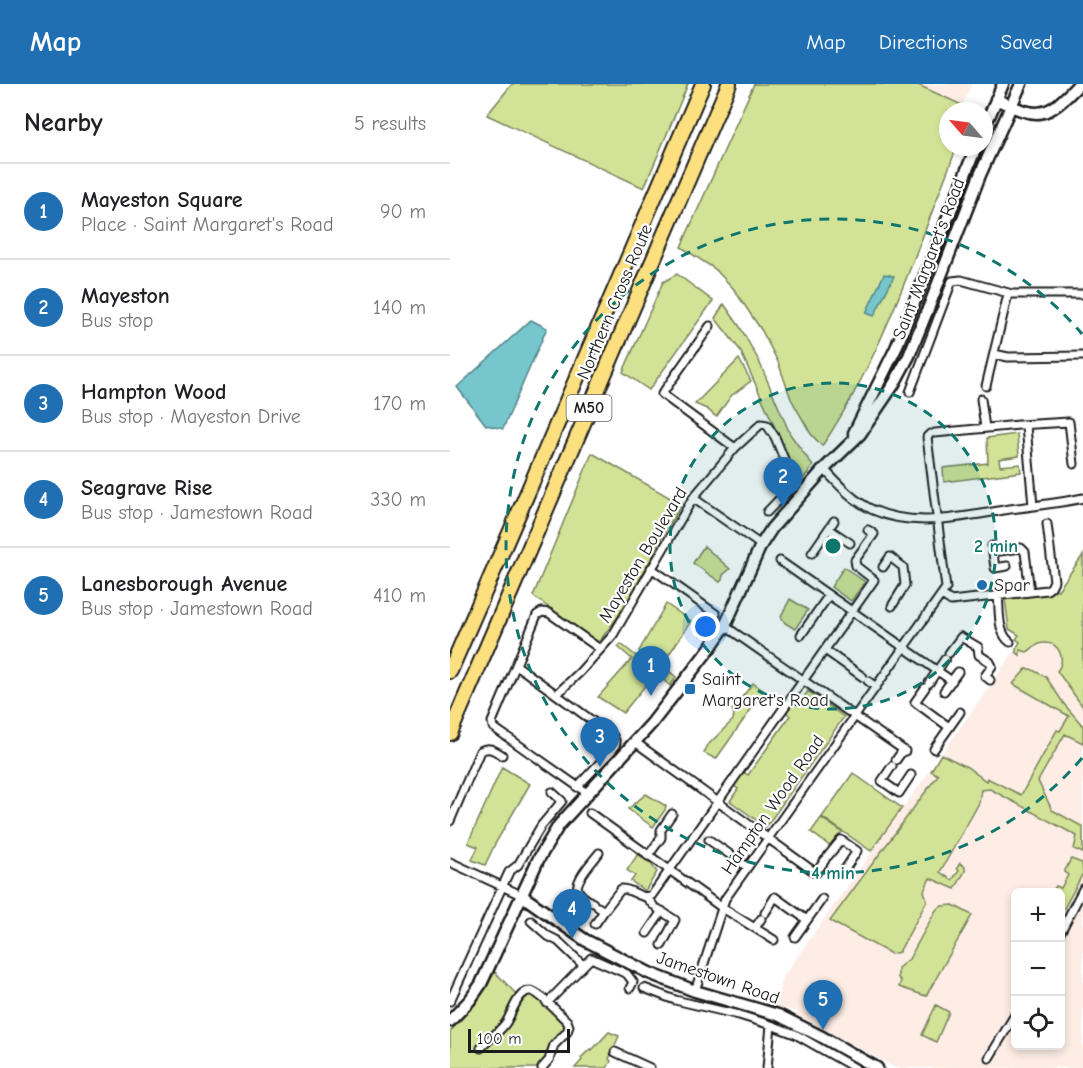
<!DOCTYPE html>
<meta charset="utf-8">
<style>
:root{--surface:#fff;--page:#f2f2f2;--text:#202124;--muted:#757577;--line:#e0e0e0;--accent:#1f6fb2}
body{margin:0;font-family:"Comic Neue",sans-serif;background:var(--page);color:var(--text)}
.controls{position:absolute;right:18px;bottom:18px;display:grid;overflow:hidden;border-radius:9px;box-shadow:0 3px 9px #0003}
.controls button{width:54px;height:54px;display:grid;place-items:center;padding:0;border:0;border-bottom:2px solid var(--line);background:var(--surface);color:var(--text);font:30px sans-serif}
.compass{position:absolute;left:489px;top:18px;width:54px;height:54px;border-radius:50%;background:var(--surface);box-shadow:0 3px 9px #0003;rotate:298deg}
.scale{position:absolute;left:18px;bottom:15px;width:102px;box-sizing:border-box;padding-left:6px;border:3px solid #1c1c1c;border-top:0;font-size:16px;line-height:21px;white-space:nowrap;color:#1c1c1c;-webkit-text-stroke:4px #fff;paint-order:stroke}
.you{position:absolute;left:256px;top:543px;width:21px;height:21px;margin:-15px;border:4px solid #fff;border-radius:50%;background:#1a73e8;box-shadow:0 0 0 9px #1a73e833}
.badge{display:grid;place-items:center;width:39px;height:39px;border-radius:50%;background:var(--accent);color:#fff;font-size:20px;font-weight:700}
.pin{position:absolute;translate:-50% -50px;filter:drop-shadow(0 2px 3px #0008)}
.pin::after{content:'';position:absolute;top:32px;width:21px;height:18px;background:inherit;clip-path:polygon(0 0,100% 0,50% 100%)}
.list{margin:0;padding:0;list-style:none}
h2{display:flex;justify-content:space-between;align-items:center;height:78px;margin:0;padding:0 24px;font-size:26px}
h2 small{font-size:20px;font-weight:400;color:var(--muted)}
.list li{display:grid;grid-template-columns:39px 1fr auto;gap:18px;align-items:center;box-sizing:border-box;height:96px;padding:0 24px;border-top:2px solid var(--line)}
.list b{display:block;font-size:22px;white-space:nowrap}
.list p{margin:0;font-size:20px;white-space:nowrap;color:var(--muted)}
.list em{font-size:20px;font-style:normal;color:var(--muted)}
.icon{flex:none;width:33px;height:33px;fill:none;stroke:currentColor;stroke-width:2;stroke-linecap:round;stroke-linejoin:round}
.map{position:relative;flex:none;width:633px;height:984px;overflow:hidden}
header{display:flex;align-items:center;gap:36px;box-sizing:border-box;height:84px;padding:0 30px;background:var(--accent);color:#fff}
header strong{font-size:28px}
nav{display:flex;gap:33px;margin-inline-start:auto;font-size:21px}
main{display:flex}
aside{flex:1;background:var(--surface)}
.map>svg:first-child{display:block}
.built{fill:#fdede5;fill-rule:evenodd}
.green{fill:#d2e397;stroke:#77805a;stroke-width:1.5}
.water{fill:#76c7cd;stroke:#528386;stroke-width:1.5}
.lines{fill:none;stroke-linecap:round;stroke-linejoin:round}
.street-tunnel{stroke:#ddd;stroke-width:7;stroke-dasharray:7 3.5;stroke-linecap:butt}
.street-casing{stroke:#1c1c1c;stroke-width:11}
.secondary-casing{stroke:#1c1c1c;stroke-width:15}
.highway-casing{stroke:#1c1c1c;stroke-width:18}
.street{stroke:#fff;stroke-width:7}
.secondary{stroke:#fff;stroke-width:10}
.highway{stroke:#fce080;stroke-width:14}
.ring{fill:none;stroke:#0f766e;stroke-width:3;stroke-dasharray:10 8}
.poi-dot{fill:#1f6fb2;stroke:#fff;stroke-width:2}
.labels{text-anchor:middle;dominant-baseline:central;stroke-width:4.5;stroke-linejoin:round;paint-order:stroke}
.shield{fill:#fff;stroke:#606060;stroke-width:1.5}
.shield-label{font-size:16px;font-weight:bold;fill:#1c1c1c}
.street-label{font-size:18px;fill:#1c1c1c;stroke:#fff}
.poi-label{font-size:18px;fill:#1c1c1c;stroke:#fff;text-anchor:start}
.centre{fill:#0f766e;stroke:#fff;stroke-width:3}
.ring-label{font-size:18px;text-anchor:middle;font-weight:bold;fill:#0f766e;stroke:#fff;stroke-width:4.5;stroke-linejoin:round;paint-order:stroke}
</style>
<header>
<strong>Map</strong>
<nav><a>Map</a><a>Directions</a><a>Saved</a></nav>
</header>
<main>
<aside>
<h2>Nearby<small>5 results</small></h2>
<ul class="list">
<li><span class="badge">1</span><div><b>Mayeston Square</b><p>Place · Saint Margaret's Road</p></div><em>90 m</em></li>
<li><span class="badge">2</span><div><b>Mayeston</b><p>Bus stop</p></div><em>140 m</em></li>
<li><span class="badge">3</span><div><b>Hampton Wood</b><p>Bus stop · Mayeston Drive</p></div><em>170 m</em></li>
<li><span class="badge">4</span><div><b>Seagrave Rise</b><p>Bus stop · Jamestown Road</p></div><em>330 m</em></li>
<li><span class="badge">5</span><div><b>Lanesborough Avenue</b><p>Bus stop · Jamestown Road</p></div><em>410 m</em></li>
</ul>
</aside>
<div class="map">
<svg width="633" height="984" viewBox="0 0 633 984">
<rect width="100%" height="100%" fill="#fff"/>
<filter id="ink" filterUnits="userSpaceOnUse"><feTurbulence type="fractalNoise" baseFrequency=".0167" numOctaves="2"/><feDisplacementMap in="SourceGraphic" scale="12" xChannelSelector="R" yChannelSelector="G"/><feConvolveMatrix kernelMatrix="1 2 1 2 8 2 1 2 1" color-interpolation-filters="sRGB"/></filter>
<g filter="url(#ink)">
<path class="built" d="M466,0H522L512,21Z
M633,471V984H445L347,931V928L326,922L333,893ZM566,808H610V962H566Z"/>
<path class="green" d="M62,0H238L194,104L37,31Z
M304,0H466L512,21L515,27H498V63H507C467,164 433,272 372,362L361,350L341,315L328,278L312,247L283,204L265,185L231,163Z
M227,190L263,217L199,306L173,288L213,198Z
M274,220L290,243L309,277L340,350L363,382L350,399L290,266L265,234Z
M289,275L301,297L281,312L267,332H265L257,325L245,320Z
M567,350L569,372L549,375L550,382L570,380L571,388L494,398L493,384L538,379L537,354Z
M142,369L224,416L230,423L212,453L177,521L148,559L83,512Z
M254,462L280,485L273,491L272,496L270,498L243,479Z
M633,471V623L607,587C616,576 610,558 594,559C587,559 583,564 577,568L570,566V571L566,568V565L570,558L566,555L569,551L559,545L555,515L599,510L605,505L608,506Z
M394,483L415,498L401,517L381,503Z
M340,515L358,526L345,545L335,539L331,532Z
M216,520L241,537L212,581L226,593L220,602L206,588L173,629L148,613L182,575L168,563L171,560L201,584L205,579L189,567Z
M576,585H581L596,593L614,620L633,642V659L615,650L588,697L602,726L633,743V769L624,765L627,752L540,705L531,706L529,719L490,788L502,796L509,787L507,784L510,779L515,783V787L505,805L480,794L474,807L477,817L449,868L441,870L380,837L488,691L481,687L491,670L517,683L536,697L537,694L571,711L607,646L610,647L619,632L563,600Z
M303,599L314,607L266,675L254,669L258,661L283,636L284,630L282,626Z
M358,607L394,633L316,743L280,717L288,705L283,701L292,687L298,691L340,632L336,628L344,617L349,620Z
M52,683L80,700L45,760L35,781L22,776L28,763L18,759Z
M403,689L452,724L421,767L372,733Z
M196,710L216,722L215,726L203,743L178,725Z
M371,734L392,748L381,763L361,748Z
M188,770L201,780L207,788L195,807L181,797L185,792L177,786Z
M621,775L632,779L633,789L611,830L610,808H602L606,802L611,804L618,791L614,788Z
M503,821L522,831L476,912L449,903L451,897L448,894V884L459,875L486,826L492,822Z
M45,888L70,914L75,909L87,910L118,942L92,984H0V948L28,915Z
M486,921L499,928L486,958L472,951Z
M159,948L169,952L159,975L161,977L157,984H125L132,976L131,974L140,965L142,966Z"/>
<path class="water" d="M434,190L444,192L424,232L416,229Z
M81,236L97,244L53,345L36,341L7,303Z"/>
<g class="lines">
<path class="street-tunnel" d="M253,752L259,756"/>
<g class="street-casing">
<path id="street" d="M260,242L212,310L285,364
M544,270L558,273L633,272
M536,302L558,210
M460,308L502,197L511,196L562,210H633
M531,315L535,344
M576,342L583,422
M485,349L569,341L619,338L624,380
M374,385C389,401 403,417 423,426C466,445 516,432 560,425C584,422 609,419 633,414
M243,414L311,461
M379,445L400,459
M542,462L545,484L557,482
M543,468L571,464L575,468L580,508
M362,469L384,437
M330,477L502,597
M433,483L440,473L453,483L455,501L442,522
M201,484L266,530
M492,511L501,517L597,506L601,503L604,497L597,440
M548,512C550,527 547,548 560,558
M275,542L455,667
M351,551L379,511
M375,566L413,593
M499,569L511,553L528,563L529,571L540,578L542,582L535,592L540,596
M66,581L163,652L166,659L164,664L127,703
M418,597L426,603
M479,599L495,575
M475,604L465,618L499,643
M494,607L508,588
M107,610L130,588L163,551L243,414L285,364L311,340L317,341L325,353L343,397L342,402L317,428
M185,658L366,789L375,776
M484,665L510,628
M446,676L453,666
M442,682L432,697L449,709L461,691
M137,709L43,643L42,638L87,531L92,528L99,529L150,565
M140,729L271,823L324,856
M0,737L30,667C39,662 44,666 52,671
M259,756L285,774
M198,772L211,754V746L222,730
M378,772L391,756L407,767L395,785
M289,777L297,783
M0,778L71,811
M197,814L203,821
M143,819C138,816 130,812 128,806C124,797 143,777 149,769
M148,823L154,827L171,805C183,804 190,817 202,811L424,496L406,482L405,476L424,450L418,446
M208,825L225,836L212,861
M315,829L325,813L357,836
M81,837L98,852L108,857L133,881
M145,840L154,827
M305,844L311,835
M197,849L212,827
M610,849L633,805
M345,853L372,815
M194,904L225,916L289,931L321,941L345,950L405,984
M245,907L275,815L496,504L477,353L480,350
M0,917L59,788L68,781L91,742L112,717L102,708
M97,919L141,874L177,890L183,898L180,904
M31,964C38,956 48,949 55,940C61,933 67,907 80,907C89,907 110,931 117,937L119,942L117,948L104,961L99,976L92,984
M165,968L200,984
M539,974L566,929
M317,984L321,941"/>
</g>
<g class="secondary-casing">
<path id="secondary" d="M546,15C589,36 596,35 629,0
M534,44L553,0
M404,349L446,264L526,63
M71,811L135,856L199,889L245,907L328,931L372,953L427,984
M0,937L20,916L31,900L88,776L109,741L202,639L260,564L275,542L311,461L322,444L374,385L410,350L444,300L459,272L482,215L530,91L571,0"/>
</g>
<g class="highway-casing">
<path id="highway" d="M0,587C86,392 168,195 253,0
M0,649L279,0"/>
</g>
<use href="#street" class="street"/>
<use href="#secondary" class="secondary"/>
<use href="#highway" class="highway"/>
</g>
</g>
<circle cx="383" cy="462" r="163" fill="#0f766e" fill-opacity=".12"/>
<g class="ring">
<circle cx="383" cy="462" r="163"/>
<path d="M632 674A327 327 0 1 1 632 250"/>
</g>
<g class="poi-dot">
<circle cx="532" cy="501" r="6"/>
<rect x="234" y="599" width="12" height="12" rx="3"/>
</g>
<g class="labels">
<rect class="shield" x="116.5" y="311" width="45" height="26" rx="4.5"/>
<g class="shield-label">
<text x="139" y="324">M50</text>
</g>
<g class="street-label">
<text transform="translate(479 175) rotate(-69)">Saint Margaret's Road</text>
<text transform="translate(165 218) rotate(-67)">Northern Cross Route</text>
<text transform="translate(193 471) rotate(-59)">Mayeston Boulevard</text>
<text transform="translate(323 721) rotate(-55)">Hampton Wood Road</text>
<text transform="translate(268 894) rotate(19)">Jamestown Road</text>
</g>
<g class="poi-label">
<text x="544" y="501">Spar</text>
<text x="252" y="595">Saint<tspan x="252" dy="21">Margaret's Road</tspan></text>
</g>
</g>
<circle cx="383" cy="462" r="9" class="centre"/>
<g class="ring-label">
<text x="546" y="468">2 min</text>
<text x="383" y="795">4 min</text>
</g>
</svg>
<div class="controls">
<button>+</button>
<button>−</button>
<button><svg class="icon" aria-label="locate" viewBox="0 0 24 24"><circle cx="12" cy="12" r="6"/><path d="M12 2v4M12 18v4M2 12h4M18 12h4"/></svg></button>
</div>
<svg class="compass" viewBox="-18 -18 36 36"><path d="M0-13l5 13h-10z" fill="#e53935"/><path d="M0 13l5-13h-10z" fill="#757577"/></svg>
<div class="scale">100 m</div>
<div class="you"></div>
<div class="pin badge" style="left:201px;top:612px">1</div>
<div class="pin badge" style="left:333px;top:423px">2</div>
<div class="pin badge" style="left:150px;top:683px">3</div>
<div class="pin badge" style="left:122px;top:855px">4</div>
<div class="pin badge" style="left:373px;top:946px">5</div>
</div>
</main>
